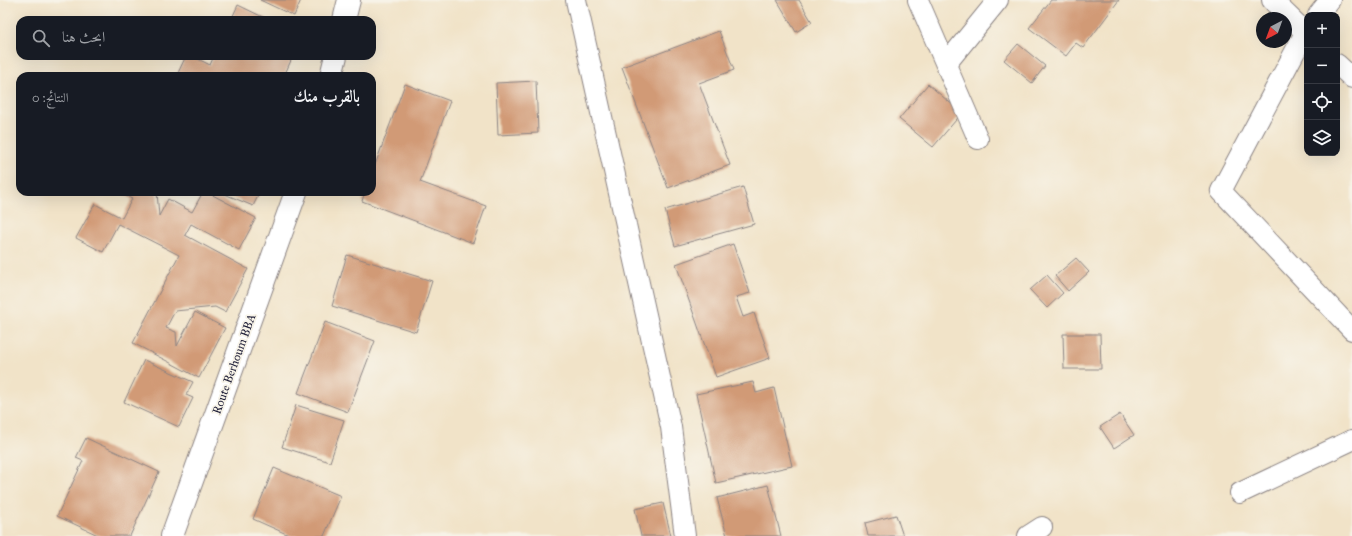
<!DOCTYPE html>
<html lang="ar">
<meta charset="utf-8">
<style>
:root{--surface:#171b24;--page:#242831;--text:#f1f3f6;--muted:#9ea1a6;--line:#363941}
body{margin:0;font-family:"IM FELL Great Primer",Amiri,serif;background:var(--page);color:var(--text);direction:rtl}
.controls{position:absolute;right:12px;top:12px;display:grid;overflow:hidden;border-radius:8px;box-shadow:0 4px 16px #0002}
.controls button{width:36px;height:36px;display:grid;place-items:center;padding:0;border:0;border-bottom:1px solid var(--line);background:var(--surface);color:var(--text);font:20px sans-serif}
.compass{position:absolute;left:1256px;top:12px;width:36px;height:36px;border-radius:50%;background:var(--surface);box-shadow:0 4px 16px #0002;rotate:221deg}
.list{margin:0;padding:0;list-style:none}
h2{display:flex;justify-content:space-between;align-items:center;height:52px;margin:0;padding:0 16px;font-size:17px}
h2 small{font-size:13px;font-weight:400;color:var(--muted)}
.icon{flex:none;width:22px;height:22px;fill:none;stroke:currentColor;stroke-width:2;stroke-linecap:round;stroke-linejoin:round}
.map{position:relative;flex:none;width:1352px;height:536px;overflow:hidden;direction:ltr}
.search{position:absolute;background:var(--surface);box-shadow:0 4px 16px #0002;left:16px;top:16px;width:360px;height:44px;display:flex;align-items:center;gap:10px;box-sizing:border-box;padding:0 14px;border-radius:12px;color:var(--muted);font-size:15px}
.panel{position:absolute;background:var(--surface);box-shadow:0 4px 16px #0002;left:16px;top:72px;width:360px;height:124px;border-radius:12px;direction:rtl}
.map>svg:first-child{display:block}
.building{fill:#d19a76}
.lines{fill:none;stroke-linecap:round;stroke-linejoin:round}
.street-casing{stroke:#8a8282;stroke-width:22}
.secondary-casing{stroke:#8a8282;stroke-width:24}
.street{stroke:#fff;stroke-width:20}
.secondary{stroke:#fff;stroke-width:22}
.labels{text-anchor:middle;dominant-baseline:central;stroke-width:3.5;stroke-linejoin:round;paint-order:stroke}
.street-label{font-size:12px;fill:#22223b;stroke:#f7f3e8}
</style>
<div class="map">
<svg width="1352" height="536" viewBox="0 0 1352 536">
<rect width="100%" height="100%" fill="#f7f3e8"/>
<filter id="ink" filterUnits="userSpaceOnUse"><feTurbulence type="fractalNoise" baseFrequency=".025" numOctaves="2"/><feDisplacementMap in="SourceGraphic" scale="8" xChannelSelector="R" yChannelSelector="G"/><feConvolveMatrix kernelMatrix="1 2 1 2 8 2 1 2 1" color-interpolation-filters="sRGB"/></filter>
<filter id="wash" filterUnits="userSpaceOnUse"><feTurbulence type="fractalNoise" baseFrequency=".012" numOctaves="4" result="noise"/><feDisplacementMap in="SourceGraphic" scale="16" xChannelSelector="R" yChannelSelector="G"/><feGaussianBlur stdDeviation="0.9" result="paint"/><feColorMatrix in="noise" values="0 0 0 0 0 0 0 0 0 0 0 0 0 0 0 0 0 1.4 0 .05"/><feComposite in="paint" operator="in"/></filter>
<g filter="url(#wash)">
<rect width="100%" height="100%" fill="#f1e3c8"/>
<g id="blocks">
<path class="building" d="M260,0H301L294,16Z
M777,0H799L812,22L796,32Z
M1051,0H1119L1083,48L1076,43L1066,56L1029,28Z
M238,5L269,20H231Z
M719,31L734,70L699,83L730,165L668,188L622,67Z
M1018,44L1045,66L1032,83L1004,60Z
M186,56H192L210,65L214,56H293L284,76H178L177,75Z
M536,81L538,133L498,135L496,83Z
M405,84L450,101L420,182L486,206L473,243L362,201L365,192H372V173Z
M928,84L962,113L933,147L899,119Z
M743,187L754,224L675,246L665,210Z
M119,192H157L159,216L168,199L192,212L203,192H207L256,218L239,250L191,224L185,235L248,269L225,312L215,307L175,311L166,328L176,332L177,346L195,312L225,328L199,378L133,343L179,255L118,224L103,252L76,238L95,204L122,218L132,199Z
M220,192H260L253,206Z
M733,244L750,293L736,297L743,317L754,313L770,358L716,377L676,264Z
M347,255L432,281L416,332L332,306Z
M1076,258L1089,272L1068,291L1055,276Z
M1047,275L1063,293L1047,308L1030,290Z
M325,322L375,341L348,412L298,393Z
M1063,334H1100L1101,369H1064Z
M144,360L193,382L186,395L193,398L179,427L124,402Z
M753,382L756,393L774,388L792,466L716,483L696,394Z
M296,405L344,420L330,462L282,447Z
M1120,414L1134,435L1114,448L1100,427Z
M86,438L159,472L130,536H100L57,516L83,461L76,458Z
M274,468L341,496L324,536H291L253,519Z
M768,485L781,536H727L717,498Z
M663,503L671,536H641L635,509Z
M896,515L903,536H868L865,523Z"/>
</g>
</g>
<g filter="url(#ink)">
<use href="#blocks" fill-opacity="0" stroke="#8a8282" stroke-width="1"/>
<g class="lines">
<g class="street-casing">
<path id="street" d="M576,0L671,427L685,536
M918,0L978,139
M1272,0L1307,34
M1318,15L1330,0
M1307,29L1221,191L1352,330
M946,64L998,0
M1337,64L1352,78
M1240,493L1352,440
M1028,536L1042,527"/>
</g>
<g class="secondary-casing">
<path id="secondary" d="M344,20L349,0
M331,76L336,56
M172,536L296,192"/>
</g>
<use href="#street" class="street"/>
<use href="#secondary" class="secondary"/>
</g>
</g>
<g class="labels">
<g class="street-label">
<text transform="translate(234 364) rotate(-70)">Route Berhoum BBA</text>
</g>
</g>
</svg>
<div class="controls">
<button>+</button>
<button>−</button>
<button><svg class="icon" aria-label="locate" viewBox="0 0 24 24"><circle cx="12" cy="12" r="6"/><path d="M12 2v4M12 18v4M2 12h4M18 12h4"/></svg></button>
<button><svg class="icon" aria-label="layers" viewBox="0 0 24 24"><path d="M12 4l9 5-9 5-9-5zM3 14l9 5 9-5"/></svg></button>
</div>
<svg class="compass" viewBox="-18 -18 36 36"><path d="M0-13l5 13h-10z" fill="#e53935"/><path d="M0 13l5-13h-10z" fill="#9ea1a6"/></svg>
<div class="search"><svg class="icon" aria-label="search" viewBox="0 0 24 24"><circle cx="10" cy="10" r="6"/><path d="M15 15l6 6"/></svg>ابحث هنا</div>
<section class="panel">
<h2>بالقرب منك<small>النتائج: 0</small></h2>
<ul class="list">
</ul>
</section>
</div>
